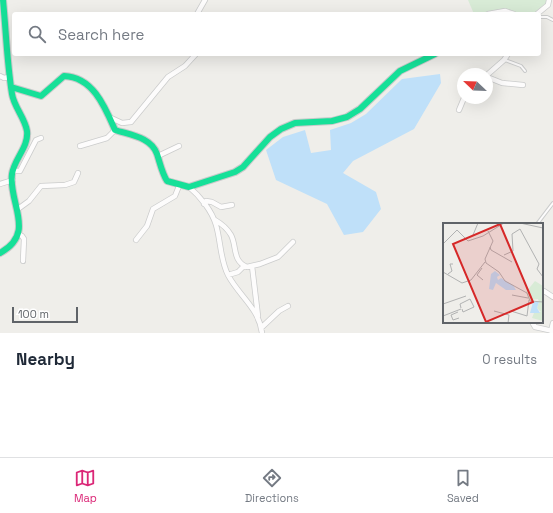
<!DOCTYPE html>
<style>
:root{--surface:#fff;--page:#f2f2f3;--text:#1f2937;--muted:#747a83;--line:#e0e1e3;--accent:#db2777}
body{margin:0;font-family:"Space Grotesk",sans-serif;background:var(--page);color:var(--text)}
.compass{position:absolute;left:457px;top:68px;width:36px;height:36px;border-radius:50%;background:var(--surface);box-shadow:0 4px 16px #0002;rotate:293deg}
.scale{position:absolute;left:12px;bottom:10px;width:66px;box-sizing:border-box;padding-left:4px;border:2px solid #5f6368;border-top:0;font-size:11px;line-height:14px;white-space:nowrap;color:#5f6368;-webkit-text-stroke:3px #fff;paint-order:stroke}
.list{margin:0;padding:0;list-style:none}
h2{display:flex;justify-content:space-between;align-items:center;height:52px;margin:0;padding:0 16px;font-size:17px}
h2 small{font-size:13px;font-weight:400;color:var(--muted)}
.icon{flex:none;width:22px;height:22px;fill:none;stroke:currentColor;stroke-width:2;stroke-linecap:round;stroke-linejoin:round}
.map{position:relative;flex:none;width:553px;height:333px;overflow:hidden}
.search{position:absolute;background:var(--surface);box-shadow:0 4px 16px #0002;left:12px;right:12px;top:12px;height:44px;display:flex;align-items:center;gap:10px;box-sizing:border-box;padding:0 14px;border-radius:4px;color:var(--muted);font-size:15px}
.sheet{height:124px;background:var(--surface)}
nav{display:flex;justify-content:space-around;align-items:center;box-sizing:border-box;height:56px;border-top:1px solid var(--line);background:var(--surface);font-size:11px;color:var(--muted)}
nav a{display:grid;justify-items:center;gap:2px}
nav .on{color:var(--accent)}
.map>svg:first-child{display:block}
.green{fill:#d8ebd6}
.water{fill:#bfe0f9}
.lines{fill:none;stroke-linecap:round;stroke-linejoin:round}
.lane-casing{stroke:#cbcccc;stroke-width:4}
.street-casing{stroke:#cbcccc;stroke-width:6}
.fast-casing{stroke:#cacacb;stroke-width:8}
.lane{stroke:#fdfcfc;stroke-width:2}
.street{stroke:#fdfcfc;stroke-width:4.5}
.fast{stroke:#16e098;stroke-width:6}
.inset-road{fill:none;stroke:#b1b2b2;stroke-width:1}
.view{fill:#d62828;fill-opacity:0.15;stroke:#d62828;stroke-width:2}
.inset-edge{fill:none;stroke:#5f6368;stroke-width:2}
</style>
<div class="map">
<svg width="553" height="333" viewBox="0 0 553 333">
<rect width="100%" height="100%" fill="#efeeea"/>
<path class="green" d="M468,0H546V3L533,14H474Z"/>
<path class="water" d="M440,74L441,83L414,129L353,161L343,173L376,192L381,209L363,232L344,235L327,204L276,180L266,150L283,137L305,130L311,153L331,150L330,130L351,123L366,114L402,79Z"/>
<g class="lines">
<g class="lane-casing">
<path id="lane" d="M539,17H547L553,20
M505,60L521,66L525,71
M537,224L553,203"/>
</g>
<g class="street-casing">
<path id="street" d="M197,14L205,0
M488,14L505,11L514,14
M537,14L548,5L549,0
M487,75L504,60L508,54
M0,76L4,78L9,77
M487,77L502,83L523,85
M459,110L464,98
M109,117L122,123L131,122L168,77L185,66L196,54
M80,146L107,138L115,130
M158,156L179,146
M13,171H20L36,140L41,138
M0,184L13,180
M189,187C200,196 212,211 216,225C221,242 220,259 228,275C239,296 259,308 262,333
M204,204L206,201L212,202L221,207L232,205
M18,209L29,201L41,186L65,185L74,182L78,173
M215,220C222,224 227,228 231,235C237,246 232,261 247,267L260,264L278,257L293,242
M18,234L22,236L24,239L23,261
M136,240L147,226L153,209L175,196L179,186
M252,266L258,316
M228,275L238,272L244,266
M542,292L544,291L553,297
M532,322L535,327L553,331
M261,328L279,311L288,306
M551,331L553,323"/>
</g>
<g class="fast-casing">
<path id="fast" d="M11,87L41,96L64,76C93,77 105,107 115,130C130,135 151,137 157,154C160,163 162,173 167,181L189,187L235,172L243,167L270,137L281,129L295,123L332,121L347,117L360,109L400,71L435,54
M0,253C37,233 8,203 12,174C14,159 29,147 27,131C25,118 14,107 12,94C7,63 6,31 3,0"/>
</g>
<use href="#lane" class="lane"/>
<use href="#street" class="street"/>
<use href="#fast" class="fast"/>
</g>
<g transform="translate(443 223)">
<rect width="100" height="100" fill="#efeeea"/>
<path d="M92,58L100,63V98L89,95L91,90L98,89L94,85L96,79L95,76L86,77L83,69Z" fill="#d8ebd6"/>
<path d="M52,48L57,52L54,54L55,57L58,55L70,62L73,67H63L53,60L50,67L46,66L48,51ZM90,79H96L94,85L97,90H87Z" fill="#bfe0f9"/>
<path class="inset-road" d="M77,0L100,5M45,8L50,18L42,36L43,40L56,49L62,58L84,70L87,78L100,79M30,12L35,0M0,21L14,7L25,18L40,13L61,0M47,24L48,27L69,39M61,32L70,28L69,11L77,6L96,41L94,46L100,54M39,45L34,52L40,57M0,49L19,60L28,57L42,39M5,51L9,48L7,41H10M69,72L85,75M0,81L23,73M18,85L17,81L27,76L31,84L20,89L19,86M51,88L66,92L65,100M68,88L84,93L86,77M15,89L8,92L10,97L16,95M0,93L18,86"/>
<path class="view" d="M57,1L90,79L43,99L10,21Z"/>
<rect width="100" height="100" class="inset-edge"/>
</g>
</svg>
<svg class="compass" viewBox="-18 -18 36 36"><path d="M0-13l5 13h-10z" fill="#e53935"/><path d="M0 13l5-13h-10z" fill="#747a83"/></svg>
<div class="scale">100 m</div>
<div class="search"><svg class="icon" aria-label="search" viewBox="0 0 24 24"><circle cx="10" cy="10" r="6"/><path d="M15 15l6 6"/></svg>Search here</div>
</div>
<section class="sheet">
<h2>Nearby<small>0 results</small></h2>
<ul class="list">
</ul>
</section>
<nav>
<a class="on"><svg class="icon" aria-label="map" viewBox="0 0 24 24"><path d="M3 6l6-2 6 2 6-2v14l-6 2-6-2-6 2zM9 4v14M15 6v14"/></svg>Map</a>
<a><svg class="icon" aria-label="directions" viewBox="0 0 24 24"><path d="M12 3l9 9-9 9-9-9zM9 14v-3h6M13 9l2 2-2 2"/></svg>Directions</a>
<a><svg class="icon" aria-label="saved" viewBox="0 0 24 24"><path d="M7 4h10v16l-5-4-5 4z"/></svg>Saved</a>
</nav>
